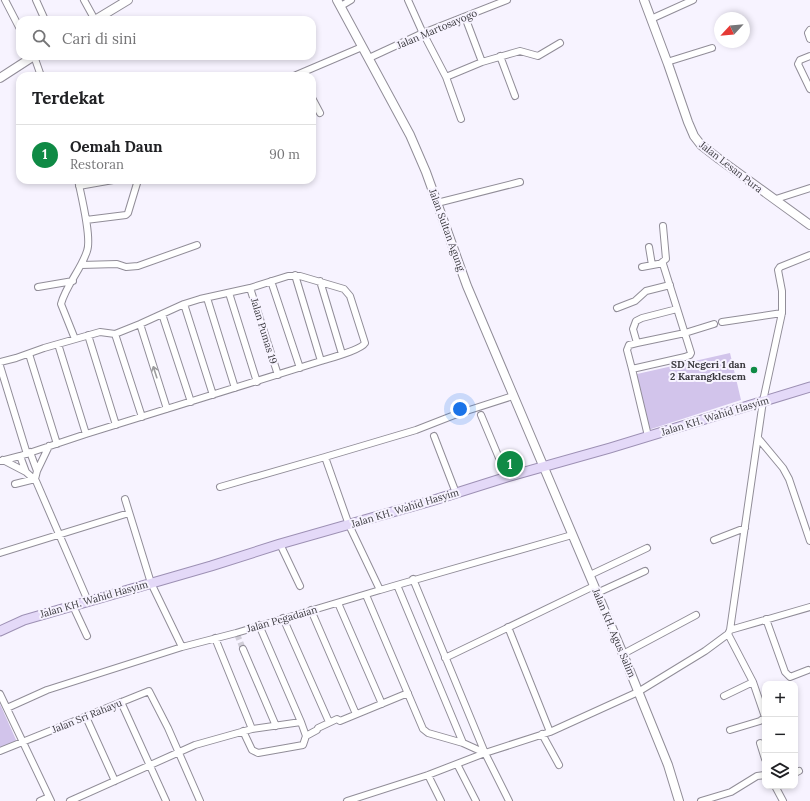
<!DOCTYPE html>
<html lang="id">
<meta charset="utf-8">
<style>
:root{--surface:#fff;--page:#f2f2f2;--text:#202124;--muted:#757577;--line:#e0e0e0;--accent:#0f8a45}
body{margin:0;font-family:Lora,serif;background:var(--page);color:var(--text)}
.controls{position:absolute;right:12px;bottom:12px;display:grid;overflow:hidden;border-radius:8px;box-shadow:0 2px 6px #0003}
.controls button{width:36px;height:36px;display:grid;place-items:center;padding:0;border:0;border-bottom:1px solid var(--line);background:var(--surface);color:var(--text);font:20px sans-serif}
.compass{position:absolute;left:714px;top:12px;width:36px;height:36px;border-radius:50%;background:var(--surface);box-shadow:0 2px 6px #0003;rotate:244deg}
.you{position:absolute;left:460px;top:409px;width:14px;height:14px;margin:-10px;border:3px solid #fff;border-radius:50%;background:#1a73e8;box-shadow:0 0 0 6px #1a73e833}
.badge{display:grid;place-items:center;width:26px;height:26px;border-radius:50%;background:var(--accent);color:#fff;font-size:13px;font-weight:700}
.pin{position:absolute;translate:-50% -50%;border:2px solid #fff;box-shadow:0 1px 4px #0006}
.list{margin:0;padding:0;list-style:none}
h2{display:flex;justify-content:space-between;align-items:center;height:52px;margin:0;padding:0 16px;font-size:17px}
h2 small{font-size:13px;font-weight:400;color:var(--muted)}
.list li{display:grid;grid-template-columns:26px 1fr auto;gap:12px;align-items:center;box-sizing:border-box;height:60px;padding:0 16px;border-top:1px solid var(--line)}
.list b{display:block;font-size:15px;white-space:nowrap}
.list p{margin:0;font-size:13px;white-space:nowrap;color:var(--muted)}
.list em{font-size:13px;font-style:normal;color:var(--muted)}
.icon{flex:none;width:22px;height:22px;fill:none;stroke:currentColor;stroke-width:2;stroke-linecap:round;stroke-linejoin:round}
.map{position:relative;flex:none;width:810px;height:801px;overflow:hidden}
.search{position:absolute;background:var(--surface);box-shadow:0 2px 6px #0003;left:16px;top:16px;width:300px;height:44px;display:flex;align-items:center;gap:10px;box-sizing:border-box;padding:0 14px;border-radius:12px;color:var(--muted);font-size:15px}
.panel{position:absolute;background:var(--surface);box-shadow:0 2px 6px #0003;left:16px;top:72px;width:300px;height:112px;border-radius:12px}
.map>svg:first-child{display:block}
.green{fill:#d2c4eb}
.lines{fill:none;stroke-linecap:round;stroke-linejoin:round}
.street-tunnel{stroke:#d1ced8;stroke-width:6;stroke-dasharray:6 3;stroke-linecap:butt}
.street-casing{stroke:#918d98;stroke-width:8}
.secondary-casing{stroke:#918d98;stroke-width:10}
.primary-casing{stroke:#9d90b4;stroke-width:11}
.street{stroke:#fff;stroke-width:6}
.secondary{stroke:#fff;stroke-width:8}
.primary{stroke:#e4d9f8;stroke-width:9}
.oneway{stroke:#9c9c9e}
.poi-dot{fill:#0f8a45;stroke:#f7f3ff;stroke-width:1.5}
.labels{text-anchor:middle;dominant-baseline:central;stroke-width:4;stroke-linejoin:round;paint-order:stroke}
.street-label{font-size:10px;fill:#3a393e;stroke:#f7f3ff}
.poi-label{font-size:10px;font-weight:bold;fill:#3a393e;stroke:#f7f3ff;text-anchor:end}
</style>
<div class="map">
<svg width="810" height="801" viewBox="0 0 810 801">
<rect width="100%" height="100%" fill="#f7f3ff"/>
<path class="green" d="M730,353L741,400L648,430L637,374Z
M0,704L17,742L0,748Z"/>
<g class="lines">
<path class="street-tunnel" d="M237,634L243,649"/>
<g class="street-casing">
<path id="street" d="M5,0L20,29
M36,0L45,20
M84,0L95,20
M408,0L421,29L446,77L461,119
M341,6L351,0
M465,17L482,62
M651,19L693,0
M810,30L808,33L810,39
M34,56L41,76
M500,56L515,96
M810,56L800,60L798,64L810,89
M369,58L423,33L507,0
M667,62L712,48
M294,76L362,47
M446,77L482,62L513,53L520,51L538,56L560,43
M312,98L320,113
M79,186L113,180
M776,199L810,188
M437,203L520,182
M86,220L126,215L128,213L138,180
M649,247L652,265
M661,263L666,259L663,226
M81,265L117,264L126,267L138,266L197,245
M642,267L658,264H663L691,353L690,355L685,357L632,369L648,436
M295,275L321,361
M271,281L300,368
M320,281L342,354
M38,287L73,281
M250,288L278,375
M229,293L257,382
M207,298L235,388
M184,304L213,395
M617,308L635,301L646,291L670,285
M162,314L191,402
M722,322L782,313
M140,324L167,409
M115,334L142,417
M88,335L116,425
M75,339L61,304C66,285 81,270 87,251C92,238 81,195 78,180
M637,343L633,329L636,321L642,318L677,309
M58,344L86,434
M29,354L57,444
M0,362L16,358L44,348L100,332L115,334L140,324L184,304L200,299L250,288L288,276H300L344,289L350,296L365,343C361,350 330,358 321,361L86,434L20,456L0,461
M0,366L27,454
M632,369L627,350L629,345L637,343L685,333L714,324
M481,415L507,477
M434,436L456,493
M758,438L783,468L789,479L810,541
M30,452L37,471L35,479
M20,456L26,472L36,481L88,601
M325,457L416,430L457,414L513,396
M3,460L26,472
M37,471L49,446
M15,484L35,479
M125,499L151,583L182,647L236,633L380,590L349,525L325,457L220,487
M714,540L745,528
M280,544L300,586
M0,553L129,513
M590,575L647,548
M413,579L485,753L509,801
M397,585L572,535
M380,590L397,585L463,743
M597,593L645,571
M366,595L423,729L428,733L463,743L485,753
M338,603L382,704
M73,606L87,636
M311,610L356,714
M283,618L329,722
M766,619L785,672L790,677L808,670
M259,625L301,722
M508,627L550,732
M730,630L763,401L782,313V291L778,270L780,267L810,255
M728,634L753,682L765,717L760,721L730,730
M215,638L252,729
M243,649L276,726
M623,654L696,615
M445,658L594,586
M0,694L51,801
M724,696L753,682
M121,702L166,801
M7,708L47,690L182,647
M86,717L115,781
M243,731L252,750L258,753L303,745L306,736
M542,734L559,765
M760,743L765,759
M0,751L149,691L168,728L200,801
M457,764L476,801
M795,773L799,771
M428,775L441,801
M775,786L783,801
M40,801L49,797
M70,801L195,745L252,729L301,722L306,736L317,730L318,728L337,719L340,721L408,693
M347,801L428,775L485,753L550,732L638,692L705,651L728,634L730,630L810,607
M701,801L731,792L757,776L765,775"/>
</g>
<g class="secondary-casing">
<path id="secondary" d="M337,0L410,135L426,172L467,286L623,654L668,765L679,801
M644,0L668,64L688,122L694,136L701,145L719,159L810,225
M95,20L128,0
M0,78L34,56"/>
</g>
<g class="primary-casing">
<path id="primary" d="M0,631L24,620L211,566L280,544L431,501L507,477L610,448L810,387"/>
</g>
<use href="#street" class="street"/>
<use href="#secondary" class="secondary"/>
<use href="#primary" class="primary"/>
</g>
<defs><path id="oneway-shaft" d="M-6 0H5M1.5-3L5.5 0L1.5 3" fill="none" stroke-width="1.6" stroke-linecap="round" stroke-linejoin="round"/></defs>
<use class="oneway" href="#oneway-shaft" transform="translate(155 372) rotate(-108)"/>
<circle class="poi-dot" cx="754" cy="370" r="4"/>
<g class="labels">
<g class="street-label">
<text transform="translate(437 29) rotate(-23)">Jalan Martosayogo</text>
<text transform="translate(731 167) rotate(38)">Jalan Lesan Pura</text>
<text transform="translate(447 230) rotate(70)">Jalan Sultan Agung</text>
<text transform="translate(264 331) rotate(73)">Jalan Pumas 19</text>
<text transform="translate(715 416) rotate(-17)">Jalan KH. Wahid Hasyim</text>
<text transform="translate(405 508) rotate(-17)">Jalan KH. Wahid Hasyim</text>
<text transform="translate(94 599) rotate(-16)">Jalan KH. Wahid Hasyim</text>
<text transform="translate(282 619) rotate(-16)">Jalan Pegadaian</text>
<text transform="translate(614 633) rotate(67)">Jalan KH. Agus Salim</text>
<text transform="translate(87 716) rotate(-22)">Jalan Sri Rahayu</text>
</g>
<g class="poi-label">
<text x="746" y="364">SD Negeri 1 dan<tspan x="746" dy="12">2 Karangklesem</tspan></text>
</g>
</g>
</svg>
<div class="controls">
<button>+</button>
<button>−</button>
<button><svg class="icon" aria-label="layers" viewBox="0 0 24 24"><path d="M12 4l9 5-9 5-9-5zM3 14l9 5 9-5"/></svg></button>
</div>
<svg class="compass" viewBox="-18 -18 36 36"><path d="M0-13l5 13h-10z" fill="#e53935"/><path d="M0 13l5-13h-10z" fill="#757577"/></svg>
<div class="you"></div>
<div class="pin badge" style="left:510px;top:464px">1</div>
<div class="search"><svg class="icon" aria-label="search" viewBox="0 0 24 24"><circle cx="10" cy="10" r="6"/><path d="M15 15l6 6"/></svg>Cari di sini</div>
<section class="panel">
<h2>Terdekat<small></small></h2>
<ul class="list">
<li><span class="badge">1</span><div><b>Oemah Daun</b><p>Restoran</p></div><em>90 m</em></li>
</ul>
</section>
</div>
